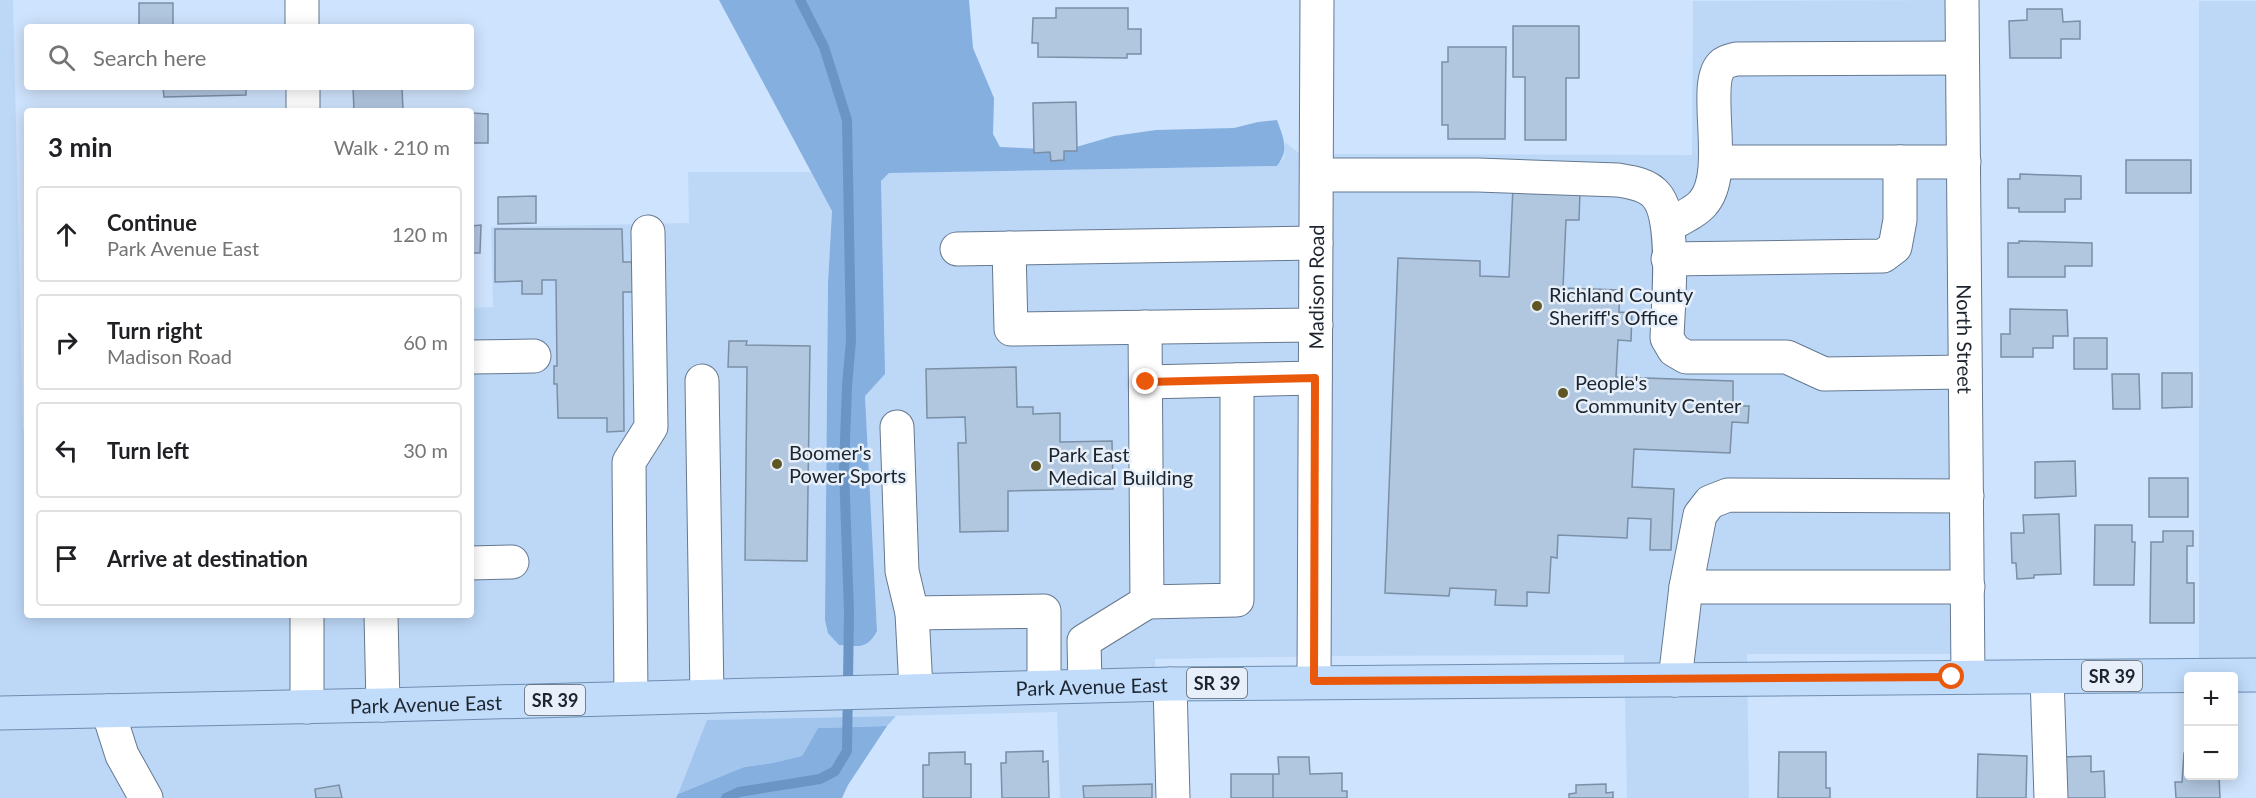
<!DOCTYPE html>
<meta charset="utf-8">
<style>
:root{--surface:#fff;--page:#f2f2f2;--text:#202124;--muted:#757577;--line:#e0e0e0}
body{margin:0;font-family:Lato,sans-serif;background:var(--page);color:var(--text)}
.controls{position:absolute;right:18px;bottom:18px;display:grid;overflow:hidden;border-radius:6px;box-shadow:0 3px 15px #0003}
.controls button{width:54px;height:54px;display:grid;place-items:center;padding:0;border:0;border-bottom:2px solid var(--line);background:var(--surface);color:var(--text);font:30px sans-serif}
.stop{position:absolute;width:18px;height:18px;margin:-14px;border:4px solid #ea580c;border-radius:50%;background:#fff}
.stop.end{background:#ea580c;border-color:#fff;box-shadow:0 2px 6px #0008}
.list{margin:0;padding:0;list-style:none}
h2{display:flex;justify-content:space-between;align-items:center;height:78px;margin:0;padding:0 24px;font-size:26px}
h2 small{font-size:20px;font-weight:400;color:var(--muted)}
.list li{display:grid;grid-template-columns:39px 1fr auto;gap:18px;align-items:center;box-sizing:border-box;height:96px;margin:0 12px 12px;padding:0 12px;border:2px solid var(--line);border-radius:6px}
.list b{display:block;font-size:22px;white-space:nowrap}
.list p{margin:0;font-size:20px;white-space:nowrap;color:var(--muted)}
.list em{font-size:20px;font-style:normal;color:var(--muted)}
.icon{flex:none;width:33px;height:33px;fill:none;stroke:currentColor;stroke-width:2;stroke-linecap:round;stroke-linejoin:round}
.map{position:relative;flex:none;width:2256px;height:798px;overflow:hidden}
.search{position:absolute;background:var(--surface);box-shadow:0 3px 15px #0003;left:24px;top:24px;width:450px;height:66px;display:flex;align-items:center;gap:15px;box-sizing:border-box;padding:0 21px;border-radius:6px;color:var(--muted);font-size:22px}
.panel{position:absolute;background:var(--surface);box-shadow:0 3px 15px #0003;left:24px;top:108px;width:450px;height:510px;border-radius:6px}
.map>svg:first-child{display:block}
.built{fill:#bdd8f7}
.green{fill:#a2c5ee}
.forest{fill:#84afdf}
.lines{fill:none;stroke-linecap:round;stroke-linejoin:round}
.stream{stroke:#6b95c4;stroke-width:10}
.building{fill:#b1c6df;stroke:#7b8fa6;stroke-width:1.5}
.minor-casing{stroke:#65788f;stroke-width:35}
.major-casing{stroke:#6d8db1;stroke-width:35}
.minor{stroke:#fff;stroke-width:33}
.major{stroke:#c1dcfb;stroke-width:33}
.route{stroke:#ea580c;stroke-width:8}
.poi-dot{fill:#5e5724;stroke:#e6effa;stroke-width:2}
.labels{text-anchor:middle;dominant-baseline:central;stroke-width:5;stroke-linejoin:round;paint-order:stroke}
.shield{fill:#e6effa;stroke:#59616a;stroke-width:1.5}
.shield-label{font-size:18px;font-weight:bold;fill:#1c242d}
.street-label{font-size:20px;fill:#1c242d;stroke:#e6effa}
.poi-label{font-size:20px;fill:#1c242d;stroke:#e6effa;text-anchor:start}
</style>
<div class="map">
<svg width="2256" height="798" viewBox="0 0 2256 798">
<rect width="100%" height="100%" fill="#cee3fd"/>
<path class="built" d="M0,0H13L23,430L27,431V615H471V308L493,307L491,227L689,223L688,172H811L832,211L828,283L825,620L877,631L865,396L881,181L889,173L1277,166L1284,158L1285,142L1300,154L1692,155L1693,1L1945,0L1954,654H1747L1749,798H1627L1624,655L1340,656L1155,659L1159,798H1060L1057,712L708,720L676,798H0Z
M2199,1H2256V659H2199Z"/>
<path class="green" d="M896,716L887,726L818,728L802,756L772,763L744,767L678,794L707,720Z"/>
<path class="forest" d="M719,0H969L973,48L994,98L993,134L1000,147L1066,150L1114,136L1156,130L1234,128L1258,122L1277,120C1283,137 1290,150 1277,166L889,173L881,181L885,374L865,396L877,631C867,650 858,646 839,645L828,633L825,620L828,283L832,211Z
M887,726L848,785L842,798H676L678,794L744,767L772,763L802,756L818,728Z"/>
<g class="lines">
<path class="stream" d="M726,798L739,792L820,779L835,771L847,751L849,612L844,468L847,386L851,340L847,120L824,47L800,0"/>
</g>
<path class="building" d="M139,3H173V27H139Z
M1056,8H1128V29H1141V54H1127V58L1038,57V43H1032L1033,18H1056Z
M2027,9H2062L2063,22L2080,21V39H2061V58H2010L2009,21L2027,20Z
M1513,26H1579V78H1566V140H1525V77H1513Z
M1448,47H1506L1505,139H1448V125H1442V62H1448Z
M163,87H246V95L164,97Z
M353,87H402L403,111H354Z
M1076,102L1077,151H1064V160L1051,161L1050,152L1034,153L1033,103Z
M471,113L488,114V143H471Z
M2126,160H2191V193H2126Z
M2020,174L2081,176V199H2065V212H2019V208H2008V179H2020Z
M1513,187L1580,192L1579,220H1566L1563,288L1620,290L1619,312L1632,313L1631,341L1618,340L1616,377L1733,381V406H1749L1748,423L1732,422L1730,453L1634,449L1632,487L1674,489L1671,550H1650L1651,519L1628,518L1627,538L1558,535L1557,558L1551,557L1549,593L1527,592V606L1495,605L1496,590L1450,588L1449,596L1385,593L1398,258L1480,261V276L1509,277Z
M536,196V223L498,224V197Z
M481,225L480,253H471V226Z
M495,229H622L623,262H633V292H623L624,431L607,432V418H558L557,384H554V366H557L556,280H542V294H522V281L495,282Z
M2019,241L2092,243V266H2065V277H2008V243H2019Z
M2010,309L2067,310L2068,336H2053V348H2033V357H2001V334H2010Z
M2074,338H2107V369H2074Z
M729,341H747L746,345L810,346L807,561L745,560L747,367H728Z
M1016,367L1017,407H1033V414L1060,413V442L1112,441L1113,489L1008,491V531L960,532L958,443H966L965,417L927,418L926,369Z
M2162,373H2192V407L2162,408Z
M2112,374H2139L2140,409H2113Z
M2075,461L2076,496L2035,498V462Z
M2149,478H2188V517H2149Z
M2059,514L2061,574L2034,575V578L2017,579L2016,563H2012L2011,533H2024L2023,515Z
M2095,525H2132V542H2135L2134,585H2094Z
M2163,531H2193V546H2187V583H2194V623H2150L2151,542H2163Z
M1043,751V762L1048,761L1049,798H1002L1001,763H1006V752Z
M965,752V764H971V798H923V765H929V753Z
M1779,752H1826V788H1830V798H1778Z
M2184,753H2188V776H2219L2220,798H2176L2175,782H2182Z
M1978,754L2027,756L2026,798H1977Z
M2091,756V772L2104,771L2105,798H2062L2061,757Z
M1278,757H1309L1310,774L1342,773V791H1347V798H1273V774H1279Z
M1231,774H1273V798H1231Z
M1152,784V798H1084L1083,786Z
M1606,784V793L1613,792V798H1569V794L1576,793V785Z
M339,785L342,798H316L315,789Z"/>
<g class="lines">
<g class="minor-casing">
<g id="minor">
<path d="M302,0V27"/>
<path id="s1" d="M1962,0L1968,677"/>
<path d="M303,87V111"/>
<path d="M1716,162H1964"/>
<path d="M1317,175H1478L1618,180C1630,182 1647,184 1656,195C1677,218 1668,305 1667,338L1674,350L1686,357H1787L1824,374L1965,372"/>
<path d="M1668,226C1678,220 1697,211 1703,203C1731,172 1700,82 1723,64C1726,61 1732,60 1736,59L1962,58"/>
<path d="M1009,248L1011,329L1316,325"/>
<path d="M957,249L1316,243"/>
<path d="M1668,259L1883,256L1895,247L1900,220V162"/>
<path d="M1145,327L1147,602L1237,600V380"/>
<path d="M471,357L534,356"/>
<path d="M702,381L707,696"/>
<path d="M1146,382L1315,378"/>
<path d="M897,427L902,571L912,613L916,689"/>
<path d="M471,563L512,562"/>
<path d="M1686,587H1968"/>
<path d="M912,613L1044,611V686"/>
<path d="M307,615V707"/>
<path d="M381,615L383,705"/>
<path d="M2047,677L2051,798"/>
<path d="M1675,680L1686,587L1700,515L1710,502L1728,495L1967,496"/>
<path id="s2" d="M1314,681L1317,0"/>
<path d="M1170,684L1173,798"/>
<path d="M1085,685L1084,641L1147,602"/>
<path d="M631,697L629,462L651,427L648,232"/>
<path d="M108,711L122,755L146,798"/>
</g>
</g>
<g class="major-casing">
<g id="major">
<path id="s3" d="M0,713L383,705L1170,684L2256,675"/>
</g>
</g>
<use href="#minor" class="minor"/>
<use href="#major" class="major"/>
</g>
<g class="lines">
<path class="route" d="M1146,382L1315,378L1314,681L1952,677"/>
</g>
<g class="poi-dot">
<circle cx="1537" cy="306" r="6"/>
<circle cx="1563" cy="393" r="6"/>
<circle cx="777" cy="464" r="6"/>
<circle cx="1036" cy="466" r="6"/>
</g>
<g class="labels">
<g class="shield">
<rect x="2082" y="661" width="60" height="30" rx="4.5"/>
<rect x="1187" y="668" width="60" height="30" rx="4.5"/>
<rect x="525" y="685" width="60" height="30" rx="4.5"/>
</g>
<g class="shield-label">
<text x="2112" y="676">SR 39</text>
<text x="1217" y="683">SR 39</text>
<text x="555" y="700">SR 39</text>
</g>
<g class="street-label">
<text stroke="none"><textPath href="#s2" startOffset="394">Madison Road</textPath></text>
<text stroke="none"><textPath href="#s1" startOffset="339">North Street</textPath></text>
<text stroke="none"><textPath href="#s3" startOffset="1092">Park Avenue East</textPath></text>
<text stroke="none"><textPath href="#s3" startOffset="426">Park Avenue East</textPath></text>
</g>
<g class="poi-label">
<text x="1549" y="294">Richland County<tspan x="1549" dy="23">Sheriff's Office</tspan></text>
<text x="1575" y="382">People's<tspan x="1575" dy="23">Community Center</tspan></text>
<text x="789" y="452">Boomer's<tspan x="789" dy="23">Power Sports</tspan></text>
<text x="1048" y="454">Park East<tspan x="1048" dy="23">Medical Building</tspan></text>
</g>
</g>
</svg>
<div class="controls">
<button>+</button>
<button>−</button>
</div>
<div class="stop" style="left:1952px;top:677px"></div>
<div class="stop end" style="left:1146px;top:382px"></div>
<div class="search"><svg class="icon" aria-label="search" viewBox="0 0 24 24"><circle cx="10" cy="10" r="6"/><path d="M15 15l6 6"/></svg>Search here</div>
<section class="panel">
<h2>3 min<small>Walk · 210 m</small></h2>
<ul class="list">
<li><svg class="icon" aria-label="ahead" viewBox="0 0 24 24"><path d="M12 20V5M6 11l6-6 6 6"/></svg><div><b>Continue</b><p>Park Avenue East</p></div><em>120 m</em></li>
<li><svg class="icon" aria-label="right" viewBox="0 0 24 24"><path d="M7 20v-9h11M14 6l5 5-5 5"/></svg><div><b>Turn right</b><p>Madison Road</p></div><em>60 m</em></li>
<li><svg class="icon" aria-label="left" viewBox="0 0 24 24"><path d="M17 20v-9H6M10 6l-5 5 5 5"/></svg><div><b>Turn left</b></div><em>30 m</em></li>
<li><svg class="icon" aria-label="arrive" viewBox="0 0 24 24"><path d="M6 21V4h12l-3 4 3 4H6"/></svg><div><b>Arrive at destination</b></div></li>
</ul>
</section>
</div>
